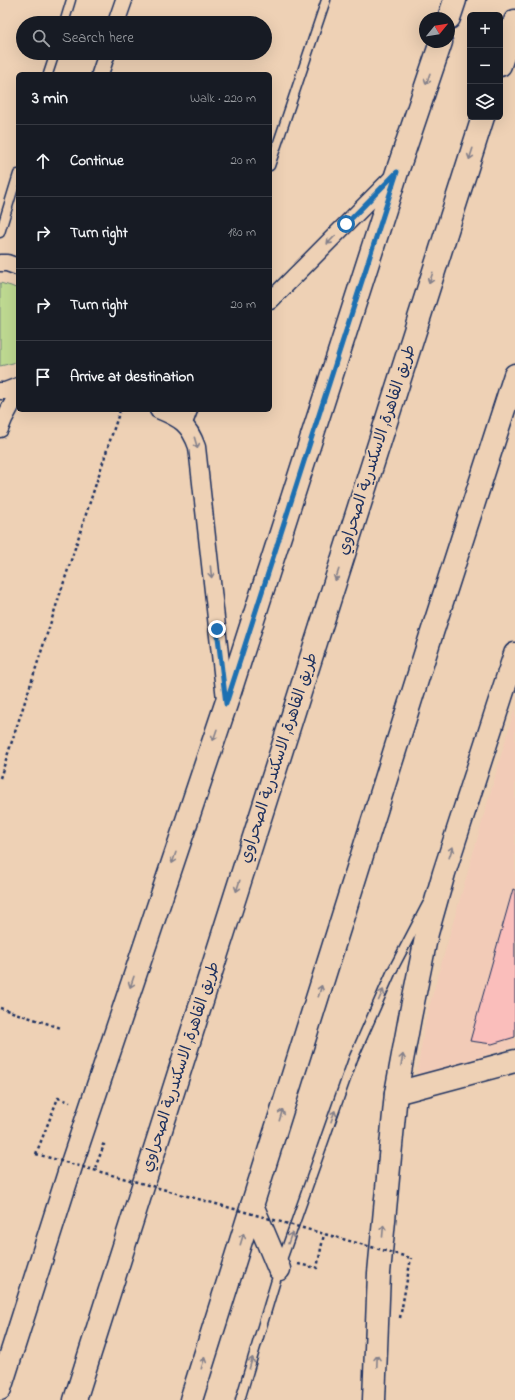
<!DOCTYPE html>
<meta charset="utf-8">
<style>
:root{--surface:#171b24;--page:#20242c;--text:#f1f3f6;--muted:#9ea1a6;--line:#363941}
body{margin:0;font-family:"Indie Flower","Playpen Sans Arabic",sans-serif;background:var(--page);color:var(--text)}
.controls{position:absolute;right:12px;top:12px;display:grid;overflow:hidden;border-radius:6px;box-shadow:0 4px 16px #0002}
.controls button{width:36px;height:36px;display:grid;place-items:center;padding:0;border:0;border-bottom:1px solid var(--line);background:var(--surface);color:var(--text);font:20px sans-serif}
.compass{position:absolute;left:419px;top:12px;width:36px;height:36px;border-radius:50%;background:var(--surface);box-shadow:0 4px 16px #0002;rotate:60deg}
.stop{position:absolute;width:12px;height:12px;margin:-9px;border:3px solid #1f6fb2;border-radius:50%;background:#fff}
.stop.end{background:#1f6fb2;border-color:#fff;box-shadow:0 1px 4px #0008}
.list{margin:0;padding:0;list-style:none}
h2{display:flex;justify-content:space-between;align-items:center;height:52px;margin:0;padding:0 16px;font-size:17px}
h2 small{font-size:13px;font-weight:400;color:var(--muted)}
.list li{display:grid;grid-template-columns:26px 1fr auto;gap:12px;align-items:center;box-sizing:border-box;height:72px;padding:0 16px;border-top:1px solid var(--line)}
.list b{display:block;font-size:15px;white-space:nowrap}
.list em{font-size:13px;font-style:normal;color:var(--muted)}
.icon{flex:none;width:22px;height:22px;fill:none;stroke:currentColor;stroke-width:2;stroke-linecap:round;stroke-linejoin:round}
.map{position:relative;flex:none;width:515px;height:1400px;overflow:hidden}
.search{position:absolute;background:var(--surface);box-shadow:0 4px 16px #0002;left:16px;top:16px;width:256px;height:44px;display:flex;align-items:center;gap:10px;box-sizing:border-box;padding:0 14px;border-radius:22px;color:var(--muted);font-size:15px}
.panel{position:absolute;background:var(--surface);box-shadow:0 4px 16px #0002;left:16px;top:72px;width:256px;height:340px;border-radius:6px}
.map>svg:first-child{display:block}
.built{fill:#f2cbb7}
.park{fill:#bed991;stroke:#6c8478}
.building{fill:#fabebb;stroke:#1b2f5e}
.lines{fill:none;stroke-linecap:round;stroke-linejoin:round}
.lane-casing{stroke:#1b2f5e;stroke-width:11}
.street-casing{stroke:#1b2f5e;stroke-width:19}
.secondary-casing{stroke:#1b2f5e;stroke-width:25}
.primary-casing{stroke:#1b2f5e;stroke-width:25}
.highway-casing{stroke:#1b2f5e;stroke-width:25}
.path{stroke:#1b2f5e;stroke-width:2.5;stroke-dasharray:3 3;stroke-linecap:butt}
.lane{stroke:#eed1b5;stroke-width:8}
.street{stroke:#eed1b5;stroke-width:16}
.secondary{stroke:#eed1b5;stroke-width:22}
.primary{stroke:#eed1b5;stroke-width:22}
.highway{stroke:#eed1b5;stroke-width:22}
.path-bridge{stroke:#1b2f5e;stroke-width:2.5;stroke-dasharray:3 3;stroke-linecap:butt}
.oneway{stroke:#84808a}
.route{stroke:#1f6fb2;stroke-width:5}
.labels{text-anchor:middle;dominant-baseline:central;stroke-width:3;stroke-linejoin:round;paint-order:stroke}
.street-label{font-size:16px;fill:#1b2f5e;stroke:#eed1b5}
</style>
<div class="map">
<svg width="515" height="1400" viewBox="0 0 515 1400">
<rect width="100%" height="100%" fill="#eed1b5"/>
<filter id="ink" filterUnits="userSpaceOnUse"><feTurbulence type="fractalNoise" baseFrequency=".025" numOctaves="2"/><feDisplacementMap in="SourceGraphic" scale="8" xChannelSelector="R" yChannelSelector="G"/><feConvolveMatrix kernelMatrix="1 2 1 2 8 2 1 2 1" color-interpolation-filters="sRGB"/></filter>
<g filter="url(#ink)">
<path class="built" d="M515,707V1047L417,1075L425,1021Z"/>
<path class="park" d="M0,283L11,286L18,289V360L13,363L0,366Z"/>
<path class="building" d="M513,889L515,890V1037L492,1044L470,1041Z"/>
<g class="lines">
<g class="lane-casing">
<path id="lane" d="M64,23L71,0
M48,74L55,53
M270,166L326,0
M0,233L18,174
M240,1400L282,1260L353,1059L391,973L427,904"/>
</g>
<g class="street-casing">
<path id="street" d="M116,23L124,0
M100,74L107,53
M0,263H7L18,267
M270,301L395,175
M0,391H5L18,386
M158,410C180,419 189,424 197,447L225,699
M184,423L189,410
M0,429L4,419L18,393"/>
</g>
<g class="secondary-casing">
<path id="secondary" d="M396,1093L515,1061"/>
</g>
<g class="primary-casing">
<path id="primary" d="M449,18L455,0
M0,1389L72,1163L226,704L397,172L441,42
M374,1400L379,1273L396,1093L410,1017L427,933L444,873L515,654"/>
</g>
<g class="highway-casing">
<path id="highway" d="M500,65L515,21
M252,1205L279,1269
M75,1400L483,117
M191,1400L428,645L515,375"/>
</g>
<path class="path" d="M0,778L120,410
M0,1008L61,1028
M36,1154L58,1098L70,1102
M95,1168L104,1145L100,1144
M298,1264L317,1268L324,1234
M400,1318L411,1258"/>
<use href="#lane" class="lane"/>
<use href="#street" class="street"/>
<use href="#secondary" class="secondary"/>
<use href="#primary" class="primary"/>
<use href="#highway" class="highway"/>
<path class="path-bridge" d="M36,1154L411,1258"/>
</g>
<defs><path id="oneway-shaft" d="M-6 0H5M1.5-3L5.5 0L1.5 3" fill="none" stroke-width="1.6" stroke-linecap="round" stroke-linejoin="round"/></defs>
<g class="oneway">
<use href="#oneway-shaft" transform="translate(428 79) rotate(109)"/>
<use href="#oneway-shaft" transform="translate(471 154) rotate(108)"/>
<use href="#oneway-shaft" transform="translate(331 240) rotate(134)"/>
<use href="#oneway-shaft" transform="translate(431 278) rotate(108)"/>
<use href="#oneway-shaft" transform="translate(196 443) rotate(74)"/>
<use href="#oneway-shaft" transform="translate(211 572) rotate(84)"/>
<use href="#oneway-shaft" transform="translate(337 575) rotate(108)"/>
<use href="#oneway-shaft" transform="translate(215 735) rotate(109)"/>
<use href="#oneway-shaft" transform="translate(451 852) rotate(-72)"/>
<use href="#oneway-shaft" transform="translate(174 858) rotate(109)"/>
<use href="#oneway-shaft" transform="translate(238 886) rotate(108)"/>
<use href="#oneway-shaft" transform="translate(132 982) rotate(109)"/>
<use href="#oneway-shaft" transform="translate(320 991) rotate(-73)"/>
<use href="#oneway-shaft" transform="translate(381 995) rotate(-66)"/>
<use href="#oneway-shaft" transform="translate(402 1060) rotate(-80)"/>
<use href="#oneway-shaft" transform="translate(281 1115) rotate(-73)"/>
<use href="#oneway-shaft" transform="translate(333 1116) rotate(-71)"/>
<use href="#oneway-shaft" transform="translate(383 1231) rotate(-85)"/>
<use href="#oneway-shaft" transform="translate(290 1238) rotate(-71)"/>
<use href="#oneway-shaft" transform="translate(242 1239) rotate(-73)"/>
<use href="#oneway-shaft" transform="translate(377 1361) rotate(-88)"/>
<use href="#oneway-shaft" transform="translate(203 1363) rotate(-73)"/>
<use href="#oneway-shaft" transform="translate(251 1363) rotate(-73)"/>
</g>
</g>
<g class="lines" filter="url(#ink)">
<path class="route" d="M217,629L226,704L397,172L346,224"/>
</g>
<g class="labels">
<g class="street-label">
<text transform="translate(377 450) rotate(-72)">طريق القاهرة, الاسكندرية الصحراوي</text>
<text transform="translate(279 758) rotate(-72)">طريق القاهرة, الاسكندرية الصحراوي</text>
<text transform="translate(181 1067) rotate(-72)">طريق القاهرة, الاسكندرية الصحراوي</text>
</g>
</g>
</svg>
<div class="controls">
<button>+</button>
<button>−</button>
<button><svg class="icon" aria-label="layers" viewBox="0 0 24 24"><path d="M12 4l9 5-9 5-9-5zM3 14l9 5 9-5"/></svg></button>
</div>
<svg class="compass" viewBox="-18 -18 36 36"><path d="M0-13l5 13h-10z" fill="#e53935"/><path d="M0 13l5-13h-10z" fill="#9ea1a6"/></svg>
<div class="stop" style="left:346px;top:224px"></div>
<div class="stop end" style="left:217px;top:629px"></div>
<div class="search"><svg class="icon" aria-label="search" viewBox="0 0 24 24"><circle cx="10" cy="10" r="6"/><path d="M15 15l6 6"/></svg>Search here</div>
<section class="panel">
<h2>3 min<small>Walk · 220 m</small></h2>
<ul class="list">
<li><svg class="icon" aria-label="ahead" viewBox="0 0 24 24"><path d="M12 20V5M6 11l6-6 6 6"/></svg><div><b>Continue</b></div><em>20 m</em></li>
<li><svg class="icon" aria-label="right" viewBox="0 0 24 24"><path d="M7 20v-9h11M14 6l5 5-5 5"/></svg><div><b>Turn right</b></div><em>180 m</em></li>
<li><svg class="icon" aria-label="right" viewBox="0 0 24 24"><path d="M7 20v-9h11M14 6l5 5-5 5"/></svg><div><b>Turn right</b></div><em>20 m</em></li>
<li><svg class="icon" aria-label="arrive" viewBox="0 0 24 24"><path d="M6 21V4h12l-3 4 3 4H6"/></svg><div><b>Arrive at destination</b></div></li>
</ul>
</section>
</div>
